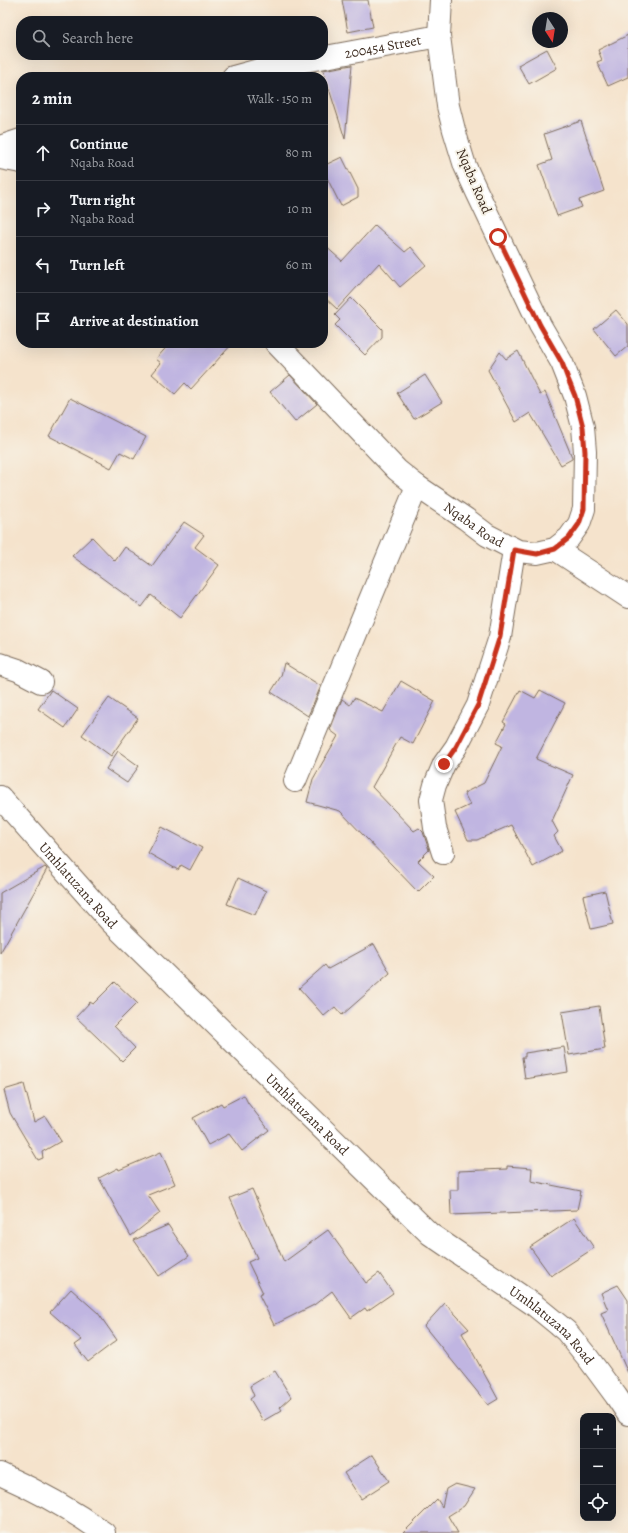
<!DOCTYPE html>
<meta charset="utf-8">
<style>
:root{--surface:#171b24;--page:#242831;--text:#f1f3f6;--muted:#9ea1a6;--line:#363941}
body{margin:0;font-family:Alegreya,serif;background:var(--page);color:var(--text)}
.controls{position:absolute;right:12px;bottom:12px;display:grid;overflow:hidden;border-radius:8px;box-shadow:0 4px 16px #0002}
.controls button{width:36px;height:36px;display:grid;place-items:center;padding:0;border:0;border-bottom:1px solid var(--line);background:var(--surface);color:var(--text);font:20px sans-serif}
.compass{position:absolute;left:532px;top:12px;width:36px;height:36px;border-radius:50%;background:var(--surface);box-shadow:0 4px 16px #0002;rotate:168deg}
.stop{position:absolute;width:12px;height:12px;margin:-9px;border:3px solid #c8321e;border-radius:50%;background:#fff}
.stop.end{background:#c8321e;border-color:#fff;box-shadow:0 1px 4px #0008}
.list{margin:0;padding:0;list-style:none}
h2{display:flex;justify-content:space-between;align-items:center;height:52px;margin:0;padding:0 16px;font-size:17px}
h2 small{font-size:13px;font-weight:400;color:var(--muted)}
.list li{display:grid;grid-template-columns:26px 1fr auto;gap:12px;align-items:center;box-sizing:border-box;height:56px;padding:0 16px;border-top:1px solid var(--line)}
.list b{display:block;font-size:15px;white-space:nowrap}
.list p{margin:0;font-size:13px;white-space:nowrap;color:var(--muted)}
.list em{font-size:13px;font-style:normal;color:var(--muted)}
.icon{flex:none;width:22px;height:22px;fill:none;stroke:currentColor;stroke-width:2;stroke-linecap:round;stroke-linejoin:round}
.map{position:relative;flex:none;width:628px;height:1533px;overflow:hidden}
.search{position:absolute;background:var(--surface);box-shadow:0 4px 16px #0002;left:16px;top:16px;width:312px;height:44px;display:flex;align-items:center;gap:10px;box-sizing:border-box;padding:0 14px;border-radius:16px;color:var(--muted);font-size:15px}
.panel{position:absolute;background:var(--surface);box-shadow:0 4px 16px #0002;left:16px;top:72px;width:312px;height:276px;border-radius:16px}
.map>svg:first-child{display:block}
.building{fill:#c0b5e1}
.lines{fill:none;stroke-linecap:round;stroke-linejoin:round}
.street-casing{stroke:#7c6b5b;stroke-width:24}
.secondary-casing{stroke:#7c6b5b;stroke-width:24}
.street{stroke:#fff;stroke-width:22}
.secondary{stroke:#fff;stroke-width:22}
.route{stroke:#c8321e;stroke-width:5}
.labels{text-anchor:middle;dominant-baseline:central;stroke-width:4;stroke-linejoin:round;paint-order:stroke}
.street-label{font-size:14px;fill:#3b2a1e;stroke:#f7f3e8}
</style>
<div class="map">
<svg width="628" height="1533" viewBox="0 0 628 1533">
<rect width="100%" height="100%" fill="#f7f3e8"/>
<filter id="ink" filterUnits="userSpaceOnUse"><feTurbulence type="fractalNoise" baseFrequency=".025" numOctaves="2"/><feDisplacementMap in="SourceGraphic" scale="8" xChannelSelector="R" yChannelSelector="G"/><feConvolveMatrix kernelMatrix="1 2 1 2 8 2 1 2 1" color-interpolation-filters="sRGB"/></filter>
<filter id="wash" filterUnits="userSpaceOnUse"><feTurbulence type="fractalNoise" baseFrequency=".012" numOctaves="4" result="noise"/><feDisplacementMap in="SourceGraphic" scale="16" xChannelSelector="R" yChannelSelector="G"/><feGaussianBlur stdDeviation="0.9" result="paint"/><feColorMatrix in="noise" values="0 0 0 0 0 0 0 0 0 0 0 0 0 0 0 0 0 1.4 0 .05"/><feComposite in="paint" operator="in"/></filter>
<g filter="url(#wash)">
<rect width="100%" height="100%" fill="#f5e3cc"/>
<g id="blocks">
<path class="building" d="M342,0H368L373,27L348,32Z
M628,35V77L608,86L597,62L602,60L598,50Z
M547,49L557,68L529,84L518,65Z
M352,65L345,139L323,70Z
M581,121L604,191L579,200L582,207L557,216L539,165L552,160L544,134Z
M342,157L358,189V197L341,206L323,170V166Z
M375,225L405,252L411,247L426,265L400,287L379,263L337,309L323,296V244L342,261Z
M351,298L382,329V337L365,355L335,325L340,320L335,315Z
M616,310L628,324V346L616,356L594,329Z
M170,343H233L191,389L185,383L175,394L152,374L161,363L156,359Z
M518,351L540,395L545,392L572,457V459L561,465L530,413L516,422L488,370L500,352L506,359Z
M290,375L317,404L295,422L270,392Z
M425,375L442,402L414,419L397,393Z
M70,398L146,437L134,459L120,452L111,468L49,436Z
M184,522L204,535L195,547L219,565L180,618L151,595L142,607L72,556L92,537L115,561L125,547L152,566Z
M284,663L321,686L308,716L271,692L281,676Z
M401,681L435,701L413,744L400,737L372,787L414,831L419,828L423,832L429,850L418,861L434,876L418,892L340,811L307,802L313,779L338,736L330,730L342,699L350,705L354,698L383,712Z
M51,690L78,709L65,728L38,709Z
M520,690L535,698L540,690L565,703L536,759L573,775L552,821L558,832L554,836L562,851L533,867L511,825L477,840H468L455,812L470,805L464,793L484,783L502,746L496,743L506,724L503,722Z
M109,698L138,718L111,756L82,735Z
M118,751L139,766L127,783L106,769Z
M162,827L202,848L190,870L181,865L178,870L148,853Z
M45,867L47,869L0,953V893Z
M238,878L266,891L255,915L227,904Z
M605,891L613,924L591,929L583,896Z
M374,944L390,973L342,1015L335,1007L324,1016L299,988L325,965L328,969Z
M115,982L137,1003L114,1026L135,1048L122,1061L76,1017L90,1002L93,1004Z
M599,1006L605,1049L569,1055L562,1012Z
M564,1047L568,1072L525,1079L522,1057H525V1053Z
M24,1084L34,1122L45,1116L61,1141L42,1152L43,1158L38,1160L10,1113L4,1090Z
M244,1095L248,1103L269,1130L242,1151L229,1134L208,1145L193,1118L221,1103L223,1106Z
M161,1152L175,1184L148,1195L160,1213L131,1236L99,1178L118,1168L119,1170Z
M507,1166L532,1168L531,1181L581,1191L577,1210L451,1215L450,1190H458V1171L507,1169Z
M252,1189L284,1262L328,1230L366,1283L379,1273L393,1293L367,1311L365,1308L351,1318L332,1291L314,1305L274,1325L259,1295L263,1293L248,1262L257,1258L230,1198Z
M574,1218L594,1248L551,1276L530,1247Z
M168,1225L189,1256L159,1276L134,1240Z
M618,1285L628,1300V1373L601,1313L608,1310L601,1293Z
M71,1289L98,1313L117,1340L88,1362L75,1345L82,1340L50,1312Z
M445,1303L469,1329L462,1333L498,1399L488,1405L424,1326Z
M275,1371L291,1397L280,1407L282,1410L263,1421L250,1399L254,1396L250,1386Z
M372,1455L389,1481L361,1499L344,1473Z
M455,1484L475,1489L464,1506L448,1516L458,1533H403L437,1499L442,1507L446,1489Z"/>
</g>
</g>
<g filter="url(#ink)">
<use href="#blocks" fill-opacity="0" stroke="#7c6b5b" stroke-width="1"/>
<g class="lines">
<g class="street-casing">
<g id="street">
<path id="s1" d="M233,77L266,68L439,36"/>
<path d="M0,147L21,140"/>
<path d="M0,158L21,162"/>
<path id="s2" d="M276,343L397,470L417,486L466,519L487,535L518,551L537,553L555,549L569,538L579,524L584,509L585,452L583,427L575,396L562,363L540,325L477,192L465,166L454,130L448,106L439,36L441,0"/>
<path d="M555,549L628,597"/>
<path d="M0,664L18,670L41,682"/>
<path d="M295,781L417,486"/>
<path d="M443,853L435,828L431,800L435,785L444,764L456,747L478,705L500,637L514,550"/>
<path d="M0,1474C36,1490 72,1510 104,1533"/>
</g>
</g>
<g class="secondary-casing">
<g id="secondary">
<path id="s3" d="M0,797L111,922L430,1234L533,1304L566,1331L588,1358L616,1396L628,1414"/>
</g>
</g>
<use href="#street" class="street"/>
<use href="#secondary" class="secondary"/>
</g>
</g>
<g class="lines" filter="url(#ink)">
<path class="route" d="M444,764L456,747L478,705L500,636L514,550L537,554L555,549L569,538L579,524L584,509L585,452L583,427L575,396L568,379L562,363L540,325L498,237"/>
</g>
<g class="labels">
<g class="street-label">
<text stroke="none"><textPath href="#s1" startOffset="153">200454 Street</textPath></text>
<text transform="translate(474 181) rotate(67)">Nqaba Road</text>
<text stroke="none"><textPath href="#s2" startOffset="270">Nqaba Road</textPath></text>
<text stroke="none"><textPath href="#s3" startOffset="118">Umhlatuzana Road</textPath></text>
<text stroke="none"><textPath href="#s3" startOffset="442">Umhlatuzana Road</textPath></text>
<text stroke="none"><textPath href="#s3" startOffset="766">Umhlatuzana Road</textPath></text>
</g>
</g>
</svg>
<div class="controls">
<button>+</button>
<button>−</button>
<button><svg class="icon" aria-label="locate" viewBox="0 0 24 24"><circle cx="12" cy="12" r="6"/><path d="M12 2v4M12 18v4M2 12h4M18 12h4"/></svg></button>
</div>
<svg class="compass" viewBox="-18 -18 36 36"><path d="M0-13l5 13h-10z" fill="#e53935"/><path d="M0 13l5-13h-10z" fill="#9ea1a6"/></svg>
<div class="stop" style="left:498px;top:237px"></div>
<div class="stop end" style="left:444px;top:764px"></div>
<div class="search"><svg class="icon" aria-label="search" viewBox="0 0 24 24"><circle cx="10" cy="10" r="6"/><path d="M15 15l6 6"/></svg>Search here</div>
<section class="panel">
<h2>2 min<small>Walk · 150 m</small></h2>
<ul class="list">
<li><svg class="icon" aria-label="ahead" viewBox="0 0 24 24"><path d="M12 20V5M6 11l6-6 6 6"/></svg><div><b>Continue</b><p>Nqaba Road</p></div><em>80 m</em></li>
<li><svg class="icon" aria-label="right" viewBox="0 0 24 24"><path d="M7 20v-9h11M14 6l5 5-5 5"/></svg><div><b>Turn right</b><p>Nqaba Road</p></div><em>10 m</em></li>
<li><svg class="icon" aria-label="left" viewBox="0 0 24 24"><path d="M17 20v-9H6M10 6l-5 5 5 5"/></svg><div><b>Turn left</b></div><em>60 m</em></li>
<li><svg class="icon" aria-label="arrive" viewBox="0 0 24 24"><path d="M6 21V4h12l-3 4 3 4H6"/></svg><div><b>Arrive at destination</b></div></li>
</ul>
</section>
</div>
